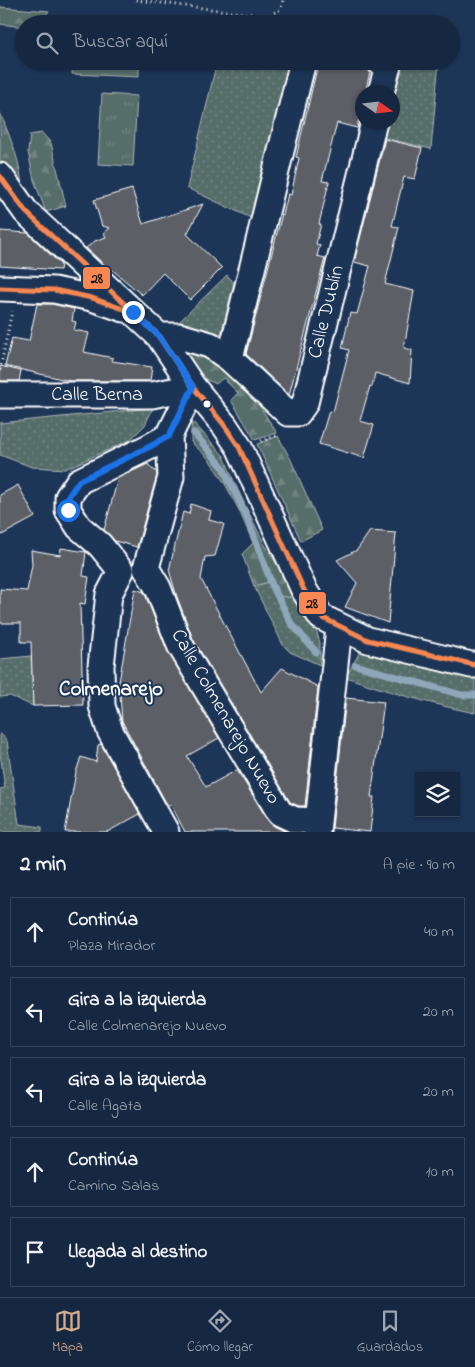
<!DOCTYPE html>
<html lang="es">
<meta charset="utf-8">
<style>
:root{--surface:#162841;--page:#23344c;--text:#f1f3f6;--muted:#9ea6b1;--line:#35445a;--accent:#d6ab8b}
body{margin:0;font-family:"Indie Flower",sans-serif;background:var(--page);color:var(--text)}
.controls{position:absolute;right:15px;bottom:15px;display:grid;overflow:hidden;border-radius:0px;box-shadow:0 1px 4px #0004}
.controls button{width:45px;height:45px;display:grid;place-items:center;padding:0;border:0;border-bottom:1px solid var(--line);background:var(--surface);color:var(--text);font:25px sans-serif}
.compass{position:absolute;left:355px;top:85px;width:45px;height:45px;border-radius:50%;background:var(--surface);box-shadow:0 1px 4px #0004;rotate:104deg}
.stop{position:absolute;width:15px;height:15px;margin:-11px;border:4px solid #1a73e8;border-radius:50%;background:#fff}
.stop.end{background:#1a73e8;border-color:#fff;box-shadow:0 1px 5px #0008}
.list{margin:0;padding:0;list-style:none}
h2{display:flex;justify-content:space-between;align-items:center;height:65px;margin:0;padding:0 20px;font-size:21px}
h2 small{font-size:16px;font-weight:400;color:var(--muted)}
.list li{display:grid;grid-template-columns:32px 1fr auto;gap:15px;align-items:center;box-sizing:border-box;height:70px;margin:0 10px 10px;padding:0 10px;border:1px solid var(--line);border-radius:0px}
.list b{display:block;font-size:19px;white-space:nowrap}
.list p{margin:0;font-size:16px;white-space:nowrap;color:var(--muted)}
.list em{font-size:16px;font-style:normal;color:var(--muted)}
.icon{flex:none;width:28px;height:28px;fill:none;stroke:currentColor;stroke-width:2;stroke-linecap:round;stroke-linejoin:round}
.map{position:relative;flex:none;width:475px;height:832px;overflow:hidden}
.search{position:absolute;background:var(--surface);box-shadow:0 1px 4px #0004;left:15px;right:15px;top:15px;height:55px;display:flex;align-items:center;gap:12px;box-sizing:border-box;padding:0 18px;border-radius:28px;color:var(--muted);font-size:19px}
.sheet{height:465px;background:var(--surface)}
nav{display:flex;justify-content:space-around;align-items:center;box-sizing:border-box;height:70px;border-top:1px solid var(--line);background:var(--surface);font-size:14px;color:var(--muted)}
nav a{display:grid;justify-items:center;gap:2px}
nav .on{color:var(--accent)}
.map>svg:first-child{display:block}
.grass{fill:url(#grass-dots);stroke:#abb6b4}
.forest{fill:url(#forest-firs);stroke:#abb6b4}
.park{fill:url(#park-tufts);stroke:#abb6b4}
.pitch{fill:#576e6a;stroke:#abb6b4}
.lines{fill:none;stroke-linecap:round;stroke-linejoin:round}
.stream{stroke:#8fa7ba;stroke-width:7}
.building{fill:#5b6066;stroke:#fff}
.street-casing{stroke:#fff;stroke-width:29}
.path{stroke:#fff;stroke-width:3;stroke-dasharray:1 4;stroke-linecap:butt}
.street{stroke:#1d3557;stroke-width:25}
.bus-1-casing{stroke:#1d3557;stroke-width:9}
.bus-1{stroke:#f88751;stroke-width:5}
.route{stroke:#1a73e8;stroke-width:6}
.bus-dot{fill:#fff;stroke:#1d3557;stroke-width:2}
.labels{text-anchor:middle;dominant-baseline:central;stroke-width:4;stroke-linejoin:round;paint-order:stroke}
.street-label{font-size:20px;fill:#fff;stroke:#1d3557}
.neighbourhood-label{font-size:21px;font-weight:bold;fill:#fff;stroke:#1d3557}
.line-badge{stroke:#1d3557;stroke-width:2}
.pale-badge-label{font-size:14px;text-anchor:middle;font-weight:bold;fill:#111}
</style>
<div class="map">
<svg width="475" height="832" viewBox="0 0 475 832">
<defs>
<pattern id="grass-dots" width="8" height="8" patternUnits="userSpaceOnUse" patternTransform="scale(1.25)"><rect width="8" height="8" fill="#576e6a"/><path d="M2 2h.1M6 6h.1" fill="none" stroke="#708480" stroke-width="1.8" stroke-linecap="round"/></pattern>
<pattern id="forest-firs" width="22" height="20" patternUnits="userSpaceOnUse" patternTransform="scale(1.25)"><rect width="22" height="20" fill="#576e6a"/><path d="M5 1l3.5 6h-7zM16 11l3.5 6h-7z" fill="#708480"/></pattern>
<pattern id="park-tufts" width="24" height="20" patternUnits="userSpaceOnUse" patternTransform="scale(1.25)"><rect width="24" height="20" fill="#576e6a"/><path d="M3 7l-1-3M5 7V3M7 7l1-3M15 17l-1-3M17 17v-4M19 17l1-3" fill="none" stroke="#708480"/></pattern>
</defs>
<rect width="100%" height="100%" fill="#1d3557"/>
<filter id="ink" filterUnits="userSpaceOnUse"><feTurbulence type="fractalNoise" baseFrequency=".02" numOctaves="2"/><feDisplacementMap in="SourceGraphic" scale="10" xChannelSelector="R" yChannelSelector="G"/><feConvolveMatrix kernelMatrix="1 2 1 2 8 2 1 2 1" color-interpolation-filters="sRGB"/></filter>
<g filter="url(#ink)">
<path class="grass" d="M217,61H290L251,218L187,188Z
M398,61H439L431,149L381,137L384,123L392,122V92Z
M227,275L234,283L221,334L178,323Z
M153,408L145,425L130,440L65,469L32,467L0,455V423Z
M233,479L245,505L239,510L225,484Z
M269,582L297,598L313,620L320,643V665L290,652L283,645L254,586Z
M362,648L452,675L475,676V713C431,704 388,692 346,677Z
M31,656L33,706L10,696L0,697V659Z
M0,733L7,741L19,824L42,827V832H0V789L5,788L0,753Z"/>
<path class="forest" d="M0,7L49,11L39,24H24V27L0,24Z
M0,112C8,133 24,168 21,190L17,189L0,163Z
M42,133L51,143L66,206L46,212L34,180L28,152L30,135Z
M177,347H191L224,368L243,387L259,405L277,433L255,440L231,400L238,393L223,378L216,384L203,378L191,365Z
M192,421L224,456L233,479L225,484L209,459L191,442V431Z
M278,436L291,460L322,530L301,541L257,444Z
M245,505L264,543L297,598L278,596L269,582L254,586L242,554L253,543L239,510Z"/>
<path class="park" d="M102,94L137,96L133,166L98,164Z"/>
<path class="pitch" d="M73,61H139V77L72,74Z"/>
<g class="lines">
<path class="stream" d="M194,433L222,466L247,517L272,585L291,623L316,652
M355,665L462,695H475"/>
</g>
<path class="building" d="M318,64L368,70L370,72L366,89L364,92H362V102L357,128L337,123L322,181L329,182L319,224H321L316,244L320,245L317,256L325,258L289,395L246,354L282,214L283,215L288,194L291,195L299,158L296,157Z
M385,139L422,148L415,179L404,177L392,226L399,227L385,284L414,291L404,348L412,350L410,383L375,373L372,387L370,386L360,421L374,425L364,458L319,444L329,411L333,412L349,350L342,348L350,313L357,314L370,266L354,262Z
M132,189L143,224L203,204L187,234L222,268L190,300L163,273L142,295L108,266L107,267L86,248L95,241L106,237L104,233L110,228L102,226L94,200Z
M0,231L28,233L61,265L60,270L0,266Z
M37,304H52L74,309L72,321L76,322L74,330L89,333L84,352L113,358L112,361L152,367L150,381H71L5,366L12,338L29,341Z
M0,366L21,371L19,381H0Z
M148,464L152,469L156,471L157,475L137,547L115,541L104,530L118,478Z
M18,485L35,517L0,536V495Z
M191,504L211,511L209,520L224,524L215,556L205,557L201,579L226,627L261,692L282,668L318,687L305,806H298L290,802L193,639L177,597L169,570L183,512L189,514Z
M370,531L396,533L388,623L345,607L357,583L337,560L357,550Z
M61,548L86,552L83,576L89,577L85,604L80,603L83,705L33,706L31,642H21V623H0V589L27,591L32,565L31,550L60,555Z
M135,589L144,592L145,594L168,652L219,738L187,756L206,787L237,770L268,820L274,826L286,832H185L171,805L169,806L165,801L122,721L119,682Z
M346,698L384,702L371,797H374L370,832L332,828Z
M101,744L140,814L107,832H65L76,772L81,757L96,762L98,745Z"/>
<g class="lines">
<g class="street-casing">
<path id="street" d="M379,61L389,62L381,92
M0,176L26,212L159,336L193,387L225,426L239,447L304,590L321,617L368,640L471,665H475
M0,288L54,290L92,298L124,309
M159,336H179L210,345L230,359L288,413H298L305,403L374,122
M230,359L303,61
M193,387L169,436L171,477L146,568L158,588L180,645L280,813L295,820L318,821
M0,395H152L193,387
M121,571L109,594L101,666L102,706L110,731L166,832
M121,571L100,545L79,527L68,510V497L79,481L149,447L169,436
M317,832L339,627"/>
</g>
<path class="path" d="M136,0L268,16L281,9L283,0
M0,370L12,311
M261,441L279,435"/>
<use href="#street" class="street"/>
<g class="bus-1-casing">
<path id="bus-1" d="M0,176L26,212L159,336L193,387L225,426L239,447L304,590L321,617L368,640L475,665
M0,288L54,290L92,298L129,311"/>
</g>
<use href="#bus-1" class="bus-1"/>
</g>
</g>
<g class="lines" filter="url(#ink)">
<path class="route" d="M68,510V497L79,481L149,447L169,436L193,387L159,336L133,312"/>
</g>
<circle class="bus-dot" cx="207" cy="404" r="4.5"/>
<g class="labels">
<g class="street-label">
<text transform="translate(327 312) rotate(-76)">Calle Dublín</text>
<text x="97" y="395">Calle Berna</text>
<text transform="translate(225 717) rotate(60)">Calle Colmenarejo Nuevo</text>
</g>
<g class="neighbourhood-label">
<text x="111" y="690">Colmenarejo</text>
</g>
</g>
<g class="line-badge">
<rect x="82" y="266" width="29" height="24" rx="5" fill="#f88751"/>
<rect x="298" y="591" width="29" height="24" rx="5" fill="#f88751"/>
</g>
<g class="pale-badge-label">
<text x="97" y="283">28</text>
<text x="312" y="608">28</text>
</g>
</svg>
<div class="controls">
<button><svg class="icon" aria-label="layers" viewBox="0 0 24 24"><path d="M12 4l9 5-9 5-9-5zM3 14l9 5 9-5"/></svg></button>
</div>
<svg class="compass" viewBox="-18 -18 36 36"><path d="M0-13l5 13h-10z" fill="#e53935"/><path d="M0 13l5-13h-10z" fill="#9ea6b1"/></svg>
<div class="stop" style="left:68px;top:510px"></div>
<div class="stop end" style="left:133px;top:312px"></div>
<div class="search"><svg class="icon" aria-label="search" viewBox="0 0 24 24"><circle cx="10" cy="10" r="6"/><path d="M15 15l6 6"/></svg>Buscar aquí</div>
</div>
<section class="sheet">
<h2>2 min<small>A pie · 90 m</small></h2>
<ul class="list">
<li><svg class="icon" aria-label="ahead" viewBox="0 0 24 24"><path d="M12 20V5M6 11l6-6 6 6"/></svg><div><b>Continúa</b><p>Plaza Mirador</p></div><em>40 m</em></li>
<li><svg class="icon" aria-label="left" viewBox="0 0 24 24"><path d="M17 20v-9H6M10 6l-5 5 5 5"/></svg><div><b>Gira a la izquierda</b><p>Calle Colmenarejo Nuevo</p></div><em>20 m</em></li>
<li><svg class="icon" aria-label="left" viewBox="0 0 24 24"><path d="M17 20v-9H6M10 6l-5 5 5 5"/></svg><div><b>Gira a la izquierda</b><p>Calle Agata</p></div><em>20 m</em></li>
<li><svg class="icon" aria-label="ahead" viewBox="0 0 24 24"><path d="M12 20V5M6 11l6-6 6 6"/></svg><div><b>Continúa</b><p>Camino Salas</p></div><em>10 m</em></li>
<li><svg class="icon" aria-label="arrive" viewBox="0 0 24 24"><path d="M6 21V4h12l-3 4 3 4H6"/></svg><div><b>Llegada al destino</b></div></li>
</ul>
</section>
<nav>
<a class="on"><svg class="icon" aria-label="map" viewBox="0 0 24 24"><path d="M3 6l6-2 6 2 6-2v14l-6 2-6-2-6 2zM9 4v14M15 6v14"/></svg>Mapa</a>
<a><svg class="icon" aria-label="directions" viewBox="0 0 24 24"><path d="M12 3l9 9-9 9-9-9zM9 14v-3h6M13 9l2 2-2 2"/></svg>Cómo llegar</a>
<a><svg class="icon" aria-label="saved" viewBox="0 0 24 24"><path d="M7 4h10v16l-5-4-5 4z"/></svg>Guardados</a>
</nav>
